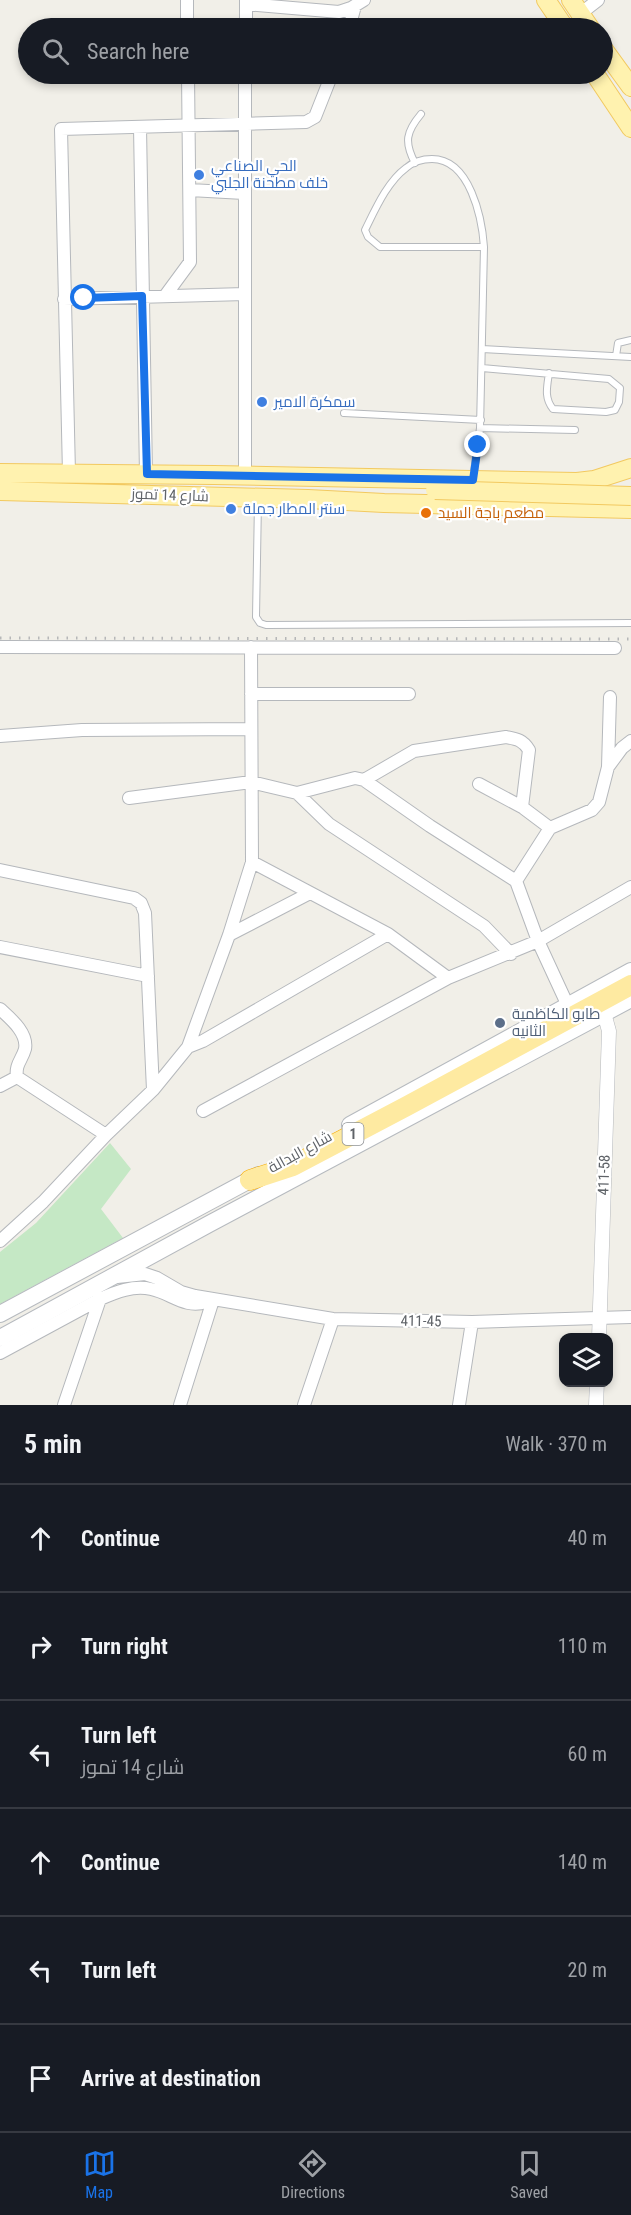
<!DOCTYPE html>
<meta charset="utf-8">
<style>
:root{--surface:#171b24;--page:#242831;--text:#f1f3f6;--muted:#9ea1a6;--line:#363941;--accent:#1a73e8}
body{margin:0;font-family:"Roboto Condensed",Cairo,sans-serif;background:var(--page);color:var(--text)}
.controls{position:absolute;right:18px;bottom:18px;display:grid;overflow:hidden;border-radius:12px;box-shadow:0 3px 9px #0003}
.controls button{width:54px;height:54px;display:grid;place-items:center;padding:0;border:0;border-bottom:2px solid var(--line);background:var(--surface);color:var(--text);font:30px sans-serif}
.stop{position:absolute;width:18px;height:18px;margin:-14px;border:4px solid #1a73e8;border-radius:50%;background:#fff}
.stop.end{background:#1a73e8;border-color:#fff;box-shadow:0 2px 6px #0008}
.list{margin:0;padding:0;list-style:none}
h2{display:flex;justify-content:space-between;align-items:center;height:78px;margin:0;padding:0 24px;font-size:26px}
h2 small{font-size:20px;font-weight:400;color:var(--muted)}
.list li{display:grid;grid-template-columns:39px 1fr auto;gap:18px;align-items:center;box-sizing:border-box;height:108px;padding:0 24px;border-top:2px solid var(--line)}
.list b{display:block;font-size:22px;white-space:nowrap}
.list p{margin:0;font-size:20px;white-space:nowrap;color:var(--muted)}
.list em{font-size:20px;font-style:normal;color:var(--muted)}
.icon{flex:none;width:33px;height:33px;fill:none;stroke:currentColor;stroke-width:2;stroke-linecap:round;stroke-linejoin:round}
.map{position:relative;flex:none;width:631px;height:1405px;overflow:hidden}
.search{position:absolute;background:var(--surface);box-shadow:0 3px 9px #0003;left:18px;right:18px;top:18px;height:66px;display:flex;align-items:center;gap:15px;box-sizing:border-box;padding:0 21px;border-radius:33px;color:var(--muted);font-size:22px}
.sheet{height:726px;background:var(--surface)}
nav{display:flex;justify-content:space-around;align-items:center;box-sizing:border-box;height:84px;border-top:2px solid var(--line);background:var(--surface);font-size:16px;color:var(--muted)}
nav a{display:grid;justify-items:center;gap:3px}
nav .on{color:var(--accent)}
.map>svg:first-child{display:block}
.green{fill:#c5e8c5}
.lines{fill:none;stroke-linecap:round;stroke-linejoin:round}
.service-casing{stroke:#b5b8bc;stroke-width:8}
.minor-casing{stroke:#b5b8bc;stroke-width:14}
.tertiary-casing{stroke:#b5b8bc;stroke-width:15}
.secondary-casing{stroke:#b6babf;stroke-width:18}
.primary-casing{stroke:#f2c960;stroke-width:20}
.trunk-casing{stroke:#f9ab00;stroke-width:21}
.service{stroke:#fff;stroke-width:6}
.minor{stroke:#fff;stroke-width:12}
.tertiary{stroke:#fff;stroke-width:14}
.secondary{stroke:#fff;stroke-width:16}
.primary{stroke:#fff2af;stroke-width:18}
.trunk{stroke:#feeaa1;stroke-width:20}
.rail{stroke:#b6b7b8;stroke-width:3;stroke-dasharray:1.5 8;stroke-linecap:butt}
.primary-bridge-casing{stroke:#f2c960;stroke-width:20;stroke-linecap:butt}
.primary-bridge{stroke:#fff2af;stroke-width:18}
.route{stroke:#1a73e8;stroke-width:8}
.shop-dot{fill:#3f7fe0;stroke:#fff;stroke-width:2}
.food-dot{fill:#e8710a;stroke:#fff;stroke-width:2}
.service-dot{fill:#5c6f8a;stroke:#fff;stroke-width:2}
.labels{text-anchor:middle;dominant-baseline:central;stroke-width:4.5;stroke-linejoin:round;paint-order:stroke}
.shield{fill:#fff;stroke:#8f9295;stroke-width:1.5}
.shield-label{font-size:14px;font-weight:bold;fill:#5f6368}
.shop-label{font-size:15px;fill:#366cbe;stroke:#fff;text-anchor:start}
.street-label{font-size:15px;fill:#5f6368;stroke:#fff}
.food-label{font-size:15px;fill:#c56008;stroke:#fff;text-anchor:start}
.service-label{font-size:15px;fill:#4e5e75;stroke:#fff;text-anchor:start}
</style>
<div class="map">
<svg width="631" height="1405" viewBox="0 0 631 1405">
<rect width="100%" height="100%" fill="#f1efe8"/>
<path class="green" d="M110,1143L131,1169L101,1209L123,1238L0,1304V1252L36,1223Z"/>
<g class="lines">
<g class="service-casing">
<path id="service" d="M415,163C404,142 406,132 421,114
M482,349L631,357
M616,356L618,343L631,340
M482,368L609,379L620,388L619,402L615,410L606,412L553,409C544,398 547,387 549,373
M344,413L481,420
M480,428L575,430
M473,479L480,428L484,247C482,218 470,159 432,159C423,159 413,162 406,168C387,182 375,210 365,230L368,237L380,247H484
M258,501L256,617L260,623L266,625L631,623"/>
</g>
<g class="minor-casing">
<path id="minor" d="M187,0V28
M246,4L339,12L351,8L364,0
M580,14L598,0
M246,28V0
M349,28L355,6
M245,74V475
M140,127L146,474
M190,190L244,193
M165,296L190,262L188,74
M64,299L245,294
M69,473L61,129L306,122L315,117L332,74
M0,647L615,648
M251,694H409
M0,736L82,730L251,729
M608,767L610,697
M364,780L414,751L506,737C517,739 523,740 529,750L522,807
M479,784L522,807L550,828
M297,793L355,778L364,780L430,826L516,881L538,941L568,1006
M129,798L251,782L297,793L329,824L484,926L511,954
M252,862L388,934L448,978
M0,870L134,898L141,903L145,913L153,1090
M516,881L550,828L592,810L599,802L608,767L622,748L631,741
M229,935L310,893
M0,947L148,976
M0,1009C11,1019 28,1033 25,1049C22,1060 15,1064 17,1077L106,1135
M188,1047L203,1041L388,934
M0,1086L17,1077
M203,1111L448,978L538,941L631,887
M0,1241L43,1202L106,1135L153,1090L188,1047L229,935L252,862L251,647
M117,1277L145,1274L157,1278L181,1292L195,1296L333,1319L472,1322L631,1317
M0,1353L100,1299C116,1292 133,1285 151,1289C171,1293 185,1309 206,1302
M64,1405L100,1299L99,1297
M180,1405L213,1300
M304,1405L333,1319
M459,1405L472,1322"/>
</g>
<g class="tertiary-casing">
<path id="tertiary" d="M599,1338L609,1031L604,1013
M596,1405L597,1382"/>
</g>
<g class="secondary-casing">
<path id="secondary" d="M350,1125L631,971
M0,1314L259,1175
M0,1338L209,1224L631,999"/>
</g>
<g class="primary-casing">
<path id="primary" d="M546,0L565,28
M571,0L590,28
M602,47L631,87
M595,74L631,128
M0,473L214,475L577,482L594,480L631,468
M0,491L308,499L384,503L631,509"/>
</g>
<g class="trunk-casing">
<path id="trunk" d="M250,1180L293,1166L407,1106L631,985"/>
</g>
<use href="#service" class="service"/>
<use href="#minor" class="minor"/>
<use href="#tertiary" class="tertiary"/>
<use href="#secondary" class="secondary"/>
<use href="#primary" class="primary"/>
<use href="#trunk" class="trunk"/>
<path class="rail" d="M0,638L631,639"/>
<g class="primary-bridge-casing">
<path id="primary-bridge" d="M435,490L631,496"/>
</g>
<use href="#primary-bridge" class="primary-bridge"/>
</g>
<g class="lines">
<path class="route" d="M84,298L142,296L147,474L473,480L478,445"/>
</g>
<g class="shop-dot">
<circle cx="199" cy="175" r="6"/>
<circle cx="262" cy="402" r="6"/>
<circle cx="231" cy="509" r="6"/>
</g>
<circle class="food-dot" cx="426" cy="513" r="6"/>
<circle class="service-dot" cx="500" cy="1023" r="6"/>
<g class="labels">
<rect class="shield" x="342.5" y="1123" width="21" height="22" rx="4.5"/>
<g class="shield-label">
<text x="353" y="1134">1</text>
</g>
<g class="shop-label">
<text x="211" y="166">الحي الصناعي<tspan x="211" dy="17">خلف مطحنة الجلبي</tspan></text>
<text x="274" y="402">سمكرة الامير</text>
<text x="243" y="509">سنتر المطار جملة</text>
</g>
<g class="street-label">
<text transform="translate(170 495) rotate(2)">شارع 14 تموز</text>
<text transform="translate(300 1152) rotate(-29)">شارع البدالة</text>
<text transform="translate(604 1175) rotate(-88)">411-58</text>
<text transform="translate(421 1321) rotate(1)">411-45</text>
</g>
<g class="food-label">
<text x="438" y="513">مطعم باجة السيد</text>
</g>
<g class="service-label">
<text x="512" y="1014">طابو الكاظمية<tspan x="512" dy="17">الثانيه</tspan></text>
</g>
</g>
</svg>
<div class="controls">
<button><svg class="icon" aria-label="layers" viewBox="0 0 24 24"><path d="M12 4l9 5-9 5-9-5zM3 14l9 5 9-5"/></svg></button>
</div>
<div class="stop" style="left:84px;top:298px"></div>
<div class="stop end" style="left:478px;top:445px"></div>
<div class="search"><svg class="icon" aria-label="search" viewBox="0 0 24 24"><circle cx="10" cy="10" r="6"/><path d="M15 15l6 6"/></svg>Search here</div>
</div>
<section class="sheet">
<h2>5 min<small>Walk · 370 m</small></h2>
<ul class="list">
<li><svg class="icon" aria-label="ahead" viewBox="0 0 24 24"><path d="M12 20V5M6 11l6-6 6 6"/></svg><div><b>Continue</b></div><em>40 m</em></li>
<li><svg class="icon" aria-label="right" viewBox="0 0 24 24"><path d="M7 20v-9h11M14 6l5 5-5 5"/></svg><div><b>Turn right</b></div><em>110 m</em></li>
<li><svg class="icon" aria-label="left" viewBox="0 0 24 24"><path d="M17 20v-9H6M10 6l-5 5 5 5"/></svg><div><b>Turn left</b><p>شارع 14 تموز</p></div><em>60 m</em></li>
<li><svg class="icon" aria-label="ahead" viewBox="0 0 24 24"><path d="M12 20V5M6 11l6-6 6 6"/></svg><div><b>Continue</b></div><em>140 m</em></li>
<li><svg class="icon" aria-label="left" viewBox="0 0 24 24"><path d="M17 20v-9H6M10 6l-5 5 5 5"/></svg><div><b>Turn left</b></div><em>20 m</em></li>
<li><svg class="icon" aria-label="arrive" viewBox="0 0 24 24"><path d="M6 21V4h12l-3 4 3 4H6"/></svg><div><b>Arrive at destination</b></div></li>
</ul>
</section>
<nav>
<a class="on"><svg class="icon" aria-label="map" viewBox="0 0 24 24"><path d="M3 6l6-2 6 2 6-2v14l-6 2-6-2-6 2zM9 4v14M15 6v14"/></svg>Map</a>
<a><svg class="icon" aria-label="directions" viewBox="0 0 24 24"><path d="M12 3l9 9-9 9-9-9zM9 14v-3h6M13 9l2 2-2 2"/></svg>Directions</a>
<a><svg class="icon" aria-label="saved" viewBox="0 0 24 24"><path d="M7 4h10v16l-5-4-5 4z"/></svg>Saved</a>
</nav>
